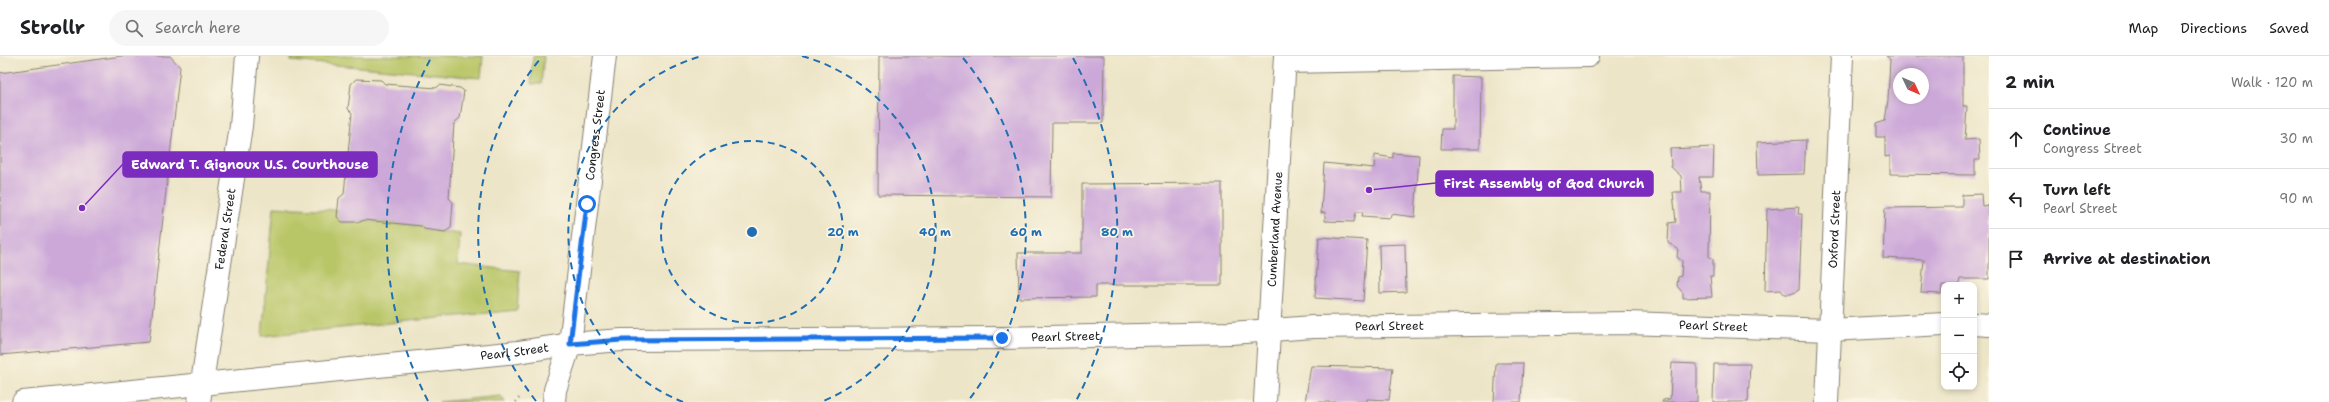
<!DOCTYPE html>
<meta charset="utf-8">
<style>
:root{--surface:#fff;--page:#f6f6f6;--text:#202124;--muted:#757577;--line:#e0e0e0}
body{margin:0;font-family:"Shantell Sans",sans-serif;background:var(--page);color:var(--text)}
.controls{position:absolute;right:12px;bottom:12px;display:grid;overflow:hidden;border-radius:8px;box-shadow:0 2px 6px #0003}
.controls button{width:36px;height:36px;display:grid;place-items:center;padding:0;border:0;border-bottom:1px solid var(--line);background:var(--surface);color:var(--text);font:20px sans-serif}
.compass{position:absolute;left:1893px;top:12px;width:36px;height:36px;border-radius:50%;background:var(--surface);box-shadow:0 2px 6px #0003;rotate:134deg}
.stop{position:absolute;width:12px;height:12px;margin:-9px;border:3px solid #1a73e8;border-radius:50%;background:#fff}
.stop.end{background:#1a73e8;border-color:#fff;box-shadow:0 1px 4px #0008}
.list{margin:0;padding:0;list-style:none}
h2{display:flex;justify-content:space-between;align-items:center;height:52px;margin:0;padding:0 16px;font-size:17px}
h2 small{font-size:13px;font-weight:400;color:var(--muted)}
.list li{display:grid;grid-template-columns:26px 1fr auto;gap:12px;align-items:center;box-sizing:border-box;height:60px;padding:0 16px;border-top:1px solid var(--line)}
.list b{display:block;font-size:15px;white-space:nowrap}
.list p{margin:0;font-size:13px;white-space:nowrap;color:var(--muted)}
.list em{font-size:13px;font-style:normal;color:var(--muted)}
.icon{flex:none;width:22px;height:22px;fill:none;stroke:currentColor;stroke-width:2;stroke-linecap:round;stroke-linejoin:round}
.map{position:relative;flex:none;width:1989px;height:346px;overflow:hidden}
header{display:flex;align-items:center;gap:24px;box-sizing:border-box;height:56px;padding:0 20px;background:var(--surface);border-bottom:1px solid var(--line)}
header strong{font-size:19px}
nav{display:flex;gap:22px;margin-inline-start:auto;font-size:14px}
.search{width:280px;height:36px;background:var(--page);display:flex;align-items:center;gap:10px;box-sizing:border-box;padding:0 14px;border-radius:22px;color:var(--muted);font-size:15px}
main{display:flex}
aside{flex:1;background:var(--surface)}
.map>svg:first-child{display:block}
.green{fill:#b9c668;stroke:#6a7142}
.building{fill:#cca8d9;fill-rule:evenodd}
.lines{fill:none;stroke-linecap:round;stroke-linejoin:round}
.minor-casing{stroke:#848072;stroke-width:24}
.tertiary-casing{stroke:#848072;stroke-width:24}
.secondary-casing{stroke:#848072;stroke-width:24}
.path{stroke:#848072;stroke-width:2.5;stroke-dasharray:1 3;stroke-linecap:butt}
.minor{stroke:#fff;stroke-width:22}
.tertiary{stroke:#fff;stroke-width:22}
.secondary{stroke:#fff;stroke-width:22}
.route{stroke:#1a73e8;stroke-width:5}
.ring{fill:none;stroke:#1f6fb2;stroke-width:2;stroke-dasharray:7 5}
.labels{text-anchor:middle;dominant-baseline:central;stroke-width:3.5;stroke-linejoin:round;paint-order:stroke}
.street-label{font-size:12px;fill:#1c1c1c;stroke:#fcf5e5}
.centre{fill:#1f6fb2;stroke:#fcf5e5;stroke-width:2}
.ring-label{font-size:12px;text-anchor:middle;font-weight:bold;fill:#1f6fb2;stroke:#fcf5e5;stroke-width:3.5;stroke-linejoin:round;paint-order:stroke}
.leader{fill:none;stroke:#7b2cbf;stroke-width:1.5}
.callout-dot{fill:#7b2cbf;stroke:#fcf5e5;stroke-width:1.5}
.callout{fill:#7b2cbf;stroke:#7b2cbf;stroke-width:1.5}
.callout-label{font-size:13px;text-anchor:middle;font-weight:bold;fill:#fff}
</style>
<header>
<strong>Strollr</strong>
<div class="search"><svg class="icon" aria-label="search" viewBox="0 0 24 24"><circle cx="10" cy="10" r="6"/><path d="M15 15l6 6"/></svg>Search here</div>
<nav><a>Map</a><a>Directions</a><a>Saved</a></nav>
</header>
<main>
<div class="map">
<svg width="1989" height="346" viewBox="0 0 1989 346">
<rect width="100%" height="100%" fill="#fcf5e5"/>
<filter id="ink" filterUnits="userSpaceOnUse"><feTurbulence type="fractalNoise" baseFrequency=".025" numOctaves="2"/><feDisplacementMap in="SourceGraphic" scale="8" xChannelSelector="R" yChannelSelector="G"/><feConvolveMatrix kernelMatrix="1 2 1 2 8 2 1 2 1" color-interpolation-filters="sRGB"/></filter>
<filter id="wash" filterUnits="userSpaceOnUse"><feTurbulence type="fractalNoise" baseFrequency=".012" numOctaves="4" result="noise"/><feDisplacementMap in="SourceGraphic" scale="16" xChannelSelector="R" yChannelSelector="G"/><feGaussianBlur stdDeviation="0.9" result="paint"/><feColorMatrix in="noise" values="0 0 0 0 0 0 0 0 0 0 0 0 0 0 0 0 0 1.4 0 .05"/><feComposite in="paint" operator="in"/></filter>
<g filter="url(#wash)">
<rect width="100%" height="100%" fill="#ece5c7"/>
<path class="green" d="M292,0H483L481,22L291,5Z
M533,0H544L541,28H531Z
M274,151L338,154L342,166H360L364,164L421,170L424,173L460,178L458,208L520,215L517,254L262,280Z
M501,340L505,346H439Z"/>
<g id="blocks">
<path class="building" d="M122,0H170L180,11L149,286L0,299V17Z
M879,0H1104L1103,67H1052L1051,141L878,139Z
M1886,0H1963V50H1967L1965,84L1979,83L1980,104H1975V119L1890,118V100L1885,101V81H1876V68L1885,65L1888,44L1890,3ZM1899,18H1923V42H1899Z
M1453,20L1481,21L1480,93H1441L1442,73H1453Z
M356,23L381,24L385,28L436,32L440,29L460,32L464,35L460,62L454,67L449,142L453,146L451,172L445,176L424,173L421,170L364,164L360,166H342L337,161L339,142L344,138L352,57L348,53L351,28Z
M1806,84L1804,118L1758,119L1757,86Z
M1714,91L1713,121H1699L1701,135H1710L1709,201L1713,203V220H1710L1712,241L1683,242V237L1677,230L1678,221L1681,220L1682,205L1677,201L1678,193L1668,187L1669,167L1676,166L1673,136H1682L1681,120L1671,111L1670,93Z
M1393,97L1419,99L1415,161L1391,158L1390,162L1362,160L1363,156H1356L1354,166L1325,165V156L1321,157L1324,107L1374,112L1375,99L1393,102Z
M1222,127V229H1096V241L1019,242L1018,197H1082V128Z
M1981,138L1982,150L1989,149V223H1960L1959,229H1942L1941,238L1921,237L1924,204L1883,202L1885,152L1962,151V139Z
M1799,151L1798,158H1802L1799,234L1791,238H1784L1781,234L1765,235L1767,153Z
M1319,181L1367,184L1363,245L1315,242Z
M1405,188L1406,236L1380,237L1379,189Z
M1496,307H1523L1521,346H1494Z
M1672,307L1697,308V346H1662L1663,344L1670,343Z
M1714,308H1750L1748,346H1713Z
M1311,310L1393,312L1389,344L1367,343V346H1305Z"/>
</g>
</g>
<g filter="url(#ink)">
<use href="#blocks" fill-opacity="0" stroke="#848072" stroke-width="1"/>
<g class="lines">
<g class="minor-casing">
<g id="minor">
<path d="M1285,6L1588,0"/>
<path id="s1" d="M199,346L241,70L247,0"/>
<path id="s2" d="M1827,346L1842,0"/>
</g>
</g>
<g class="tertiary-casing">
<g id="tertiary">
<path d="M1974,268L1989,269"/>
<path id="s3" d="M23,346L518,296L570,288L622,284L1002,282L1231,277L1313,271L1628,267L1830,274L1944,268"/>
</g>
</g>
<g class="secondary-casing">
<g id="secondary">
<path id="s4" d="M554,346L555,334L570,288L605,0"/>
<path id="s5" d="M1265,346L1285,0"/>
</g>
</g>
<path class="path" d="M516,346L520,341"/>
<use href="#minor" class="minor"/>
<use href="#tertiary" class="tertiary"/>
<use href="#secondary" class="secondary"/>
</g>
</g>
<g class="lines" filter="url(#ink)">
<path class="route" d="M587,148L570,288L622,284L1002,282"/>
</g>
<g class="ring">
<circle cx="752" cy="176" r="91"/>
<path d="M683 346A183 183 0 0 1 702 0M802 0A183 183 0 0 1 821 346"/>
<path d="M536 345A274 274 0 0 1 541 2M963 2A274 274 0 0 1 968 345"/>
<path d="M428 345A365 365 0 0 1 431 2M1073 2A365 365 0 0 1 1076 345"/>
</g>
<g class="labels">
<g class="street-label">
<text stroke="none"><textPath href="#s4" startOffset="271">Congress Street</textPath></text>
<text stroke="none"><textPath href="#s1" startOffset="175">Federal Street</textPath></text>
<text stroke="none"><textPath href="#s5" startOffset="173">Cumberland Avenue</textPath></text>
<text stroke="none"><textPath href="#s2" startOffset="173">Oxford Street</textPath></text>
<text stroke="none"><textPath href="#s3" startOffset="1370">Pearl Street</textPath></text>
<text stroke="none"><textPath href="#s3" startOffset="1694">Pearl Street</textPath></text>
<text stroke="none"><textPath href="#s3" startOffset="1046">Pearl Street</textPath></text>
<text stroke="none"><textPath href="#s3" startOffset="494">Pearl Street</textPath></text>
</g>
</g>
<circle cx="752" cy="176" r="6" class="centre"/>
<g class="ring-label">
<text x="843" y="180">20 m</text>
<text x="935" y="180">40 m</text>
<text x="1026" y="180">60 m</text>
<text x="1117" y="180">80 m</text>
</g>
<path class="leader" d="M82 152L123 108M1369 134L1436 127"/>
<g class="callout-dot">
<circle cx="82" cy="152" r="4"/>
<circle cx="1369" cy="134" r="4"/>
</g>
<g class="callout">
<rect x="123" y="96" width="254" height="25" rx="4"/>
<rect x="1436" y="115" width="217" height="25" rx="4"/>
</g>
<g class="callout-label">
<text x="250" y="113">Edward T. Gignoux U.S. Courthouse</text>
<text x="1544" y="132">First Assembly of God Church</text>
</g>
</svg>
<div class="controls">
<button>+</button>
<button>−</button>
<button><svg class="icon" aria-label="locate" viewBox="0 0 24 24"><circle cx="12" cy="12" r="6"/><path d="M12 2v4M12 18v4M2 12h4M18 12h4"/></svg></button>
</div>
<svg class="compass" viewBox="-18 -18 36 36"><path d="M0-13l5 13h-10z" fill="#e53935"/><path d="M0 13l5-13h-10z" fill="#757577"/></svg>
<div class="stop" style="left:587px;top:148px"></div>
<div class="stop end" style="left:1002px;top:282px"></div>
</div>
<aside>
<h2>2 min<small>Walk · 120 m</small></h2>
<ul class="list">
<li><svg class="icon" aria-label="ahead" viewBox="0 0 24 24"><path d="M12 20V5M6 11l6-6 6 6"/></svg><div><b>Continue</b><p>Congress Street</p></div><em>30 m</em></li>
<li><svg class="icon" aria-label="left" viewBox="0 0 24 24"><path d="M17 20v-9H6M10 6l-5 5 5 5"/></svg><div><b>Turn left</b><p>Pearl Street</p></div><em>90 m</em></li>
<li><svg class="icon" aria-label="arrive" viewBox="0 0 24 24"><path d="M6 21V4h12l-3 4 3 4H6"/></svg><div><b>Arrive at destination</b></div></li>
</ul>
</aside>
</main>
